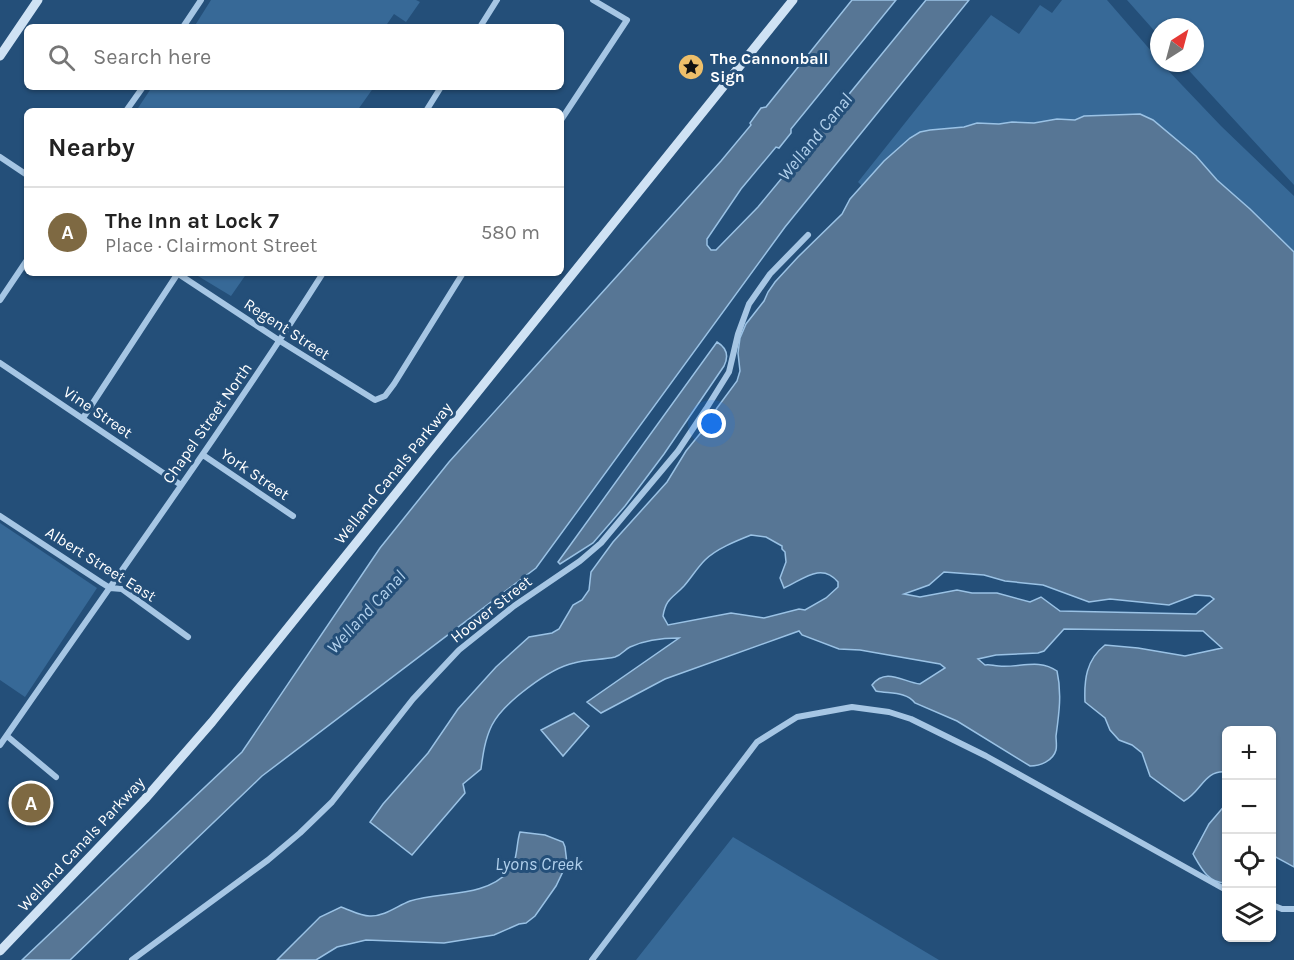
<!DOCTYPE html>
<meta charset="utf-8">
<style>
:root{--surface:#fff;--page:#f6f6f6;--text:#222;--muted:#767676;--line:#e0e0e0;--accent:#7e6942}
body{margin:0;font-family:Karla,sans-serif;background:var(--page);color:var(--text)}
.controls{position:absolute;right:18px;bottom:18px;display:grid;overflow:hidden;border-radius:9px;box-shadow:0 2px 4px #0004}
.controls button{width:54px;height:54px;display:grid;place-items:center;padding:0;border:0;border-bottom:2px solid var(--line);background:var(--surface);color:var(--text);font:30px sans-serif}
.compass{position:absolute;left:1150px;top:18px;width:54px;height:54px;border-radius:50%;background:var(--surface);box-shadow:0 2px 4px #0004;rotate:36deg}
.you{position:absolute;left:712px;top:424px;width:21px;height:21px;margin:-15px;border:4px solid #fff;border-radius:50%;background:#1a73e8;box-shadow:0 0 0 9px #1a73e833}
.badge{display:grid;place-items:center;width:39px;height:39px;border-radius:50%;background:var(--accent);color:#fff;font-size:20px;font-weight:700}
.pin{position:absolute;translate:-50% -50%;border:3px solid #fff;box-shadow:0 2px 6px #0006}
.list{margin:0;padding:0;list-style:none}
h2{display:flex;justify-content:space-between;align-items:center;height:78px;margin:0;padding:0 24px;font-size:26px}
h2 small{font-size:20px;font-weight:400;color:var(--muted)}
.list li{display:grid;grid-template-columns:39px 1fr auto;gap:18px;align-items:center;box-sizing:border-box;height:90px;padding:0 24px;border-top:2px solid var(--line)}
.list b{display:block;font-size:22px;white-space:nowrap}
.list p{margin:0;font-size:20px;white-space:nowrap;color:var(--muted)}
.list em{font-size:20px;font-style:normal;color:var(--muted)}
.icon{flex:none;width:33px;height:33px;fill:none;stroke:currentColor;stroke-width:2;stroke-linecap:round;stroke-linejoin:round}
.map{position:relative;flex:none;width:1294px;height:960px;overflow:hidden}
.search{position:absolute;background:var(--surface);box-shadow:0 2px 4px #0004;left:24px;top:24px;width:540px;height:66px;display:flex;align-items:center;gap:15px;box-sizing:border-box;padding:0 21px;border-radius:9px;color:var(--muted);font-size:22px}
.panel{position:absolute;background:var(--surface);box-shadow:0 2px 4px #0004;left:24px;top:108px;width:540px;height:168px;border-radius:9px}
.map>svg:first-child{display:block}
.green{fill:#376997}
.water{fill:#577695;stroke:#9ac2e5;stroke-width:1.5;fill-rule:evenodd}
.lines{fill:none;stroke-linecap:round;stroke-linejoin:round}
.street{stroke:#a6c6e4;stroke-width:6}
.secondary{stroke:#cfe2f4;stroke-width:9}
.labels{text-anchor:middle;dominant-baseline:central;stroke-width:6;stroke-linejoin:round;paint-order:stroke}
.poi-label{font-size:16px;font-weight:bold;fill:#fff;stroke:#244f79;text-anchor:start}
.street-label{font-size:16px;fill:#fff;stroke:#244f79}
.water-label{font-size:18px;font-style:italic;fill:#b1d0ec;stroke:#244f79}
</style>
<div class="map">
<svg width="1294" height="960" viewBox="0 0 1294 960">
<rect width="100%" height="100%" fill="#244f79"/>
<path class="green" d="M211,0H416L420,2L406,22L394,14L385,27H194Z
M1062,0H1107L1159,60V63H1161L1221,126L1294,196V252L1250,209L1217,180L1196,156L1153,120L1140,114L1084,116L1075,120L1057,119L1034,123L1012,122L999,124H977L964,127L930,130L884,161L862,186L858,182L991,15L1019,34L1040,5L1052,13Z
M1127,0H1294V185L1182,63H1195V27H1159V36Z
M152,87H374L357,111H136Z
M193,273H247L231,296Z
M0,523L97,588L25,697L0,680Z
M733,837L939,960H636Z"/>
<path class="water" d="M852,0H896L791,129V133L779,148L776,147L741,189L707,239V245L711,250H716L758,207L796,161L794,159L806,144L809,143L926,0H969L785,227L536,568L262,776L70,960H22L242,752L380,548L449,462L721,161L751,125L750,123L761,108L766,107Z
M1140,114L1153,120L1196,156L1217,180L1250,209L1294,252V867L1272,855V730H1226V772C1204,770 1202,791 1184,801L1150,776L1142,753L1132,745L1119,740L1110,730L1105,718L1085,702C1084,680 1086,660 1105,645L1138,648L1185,656L1222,648L1203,631L1064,629L1044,651L1038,653L996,655L978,659L985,665C991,664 993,666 999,666C1019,668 1039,658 1057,671C1062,693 1059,714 1056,736C1056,740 1057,746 1056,750C1053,761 1040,766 1030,766L957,721L915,703C906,691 889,694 876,691L872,685C886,667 903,682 920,684L945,668L940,664L860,650L839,649L802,635L799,631L665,679L601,713L587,702L679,638C662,638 645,640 630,647C624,650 622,655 615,657C602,660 587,659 574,663C550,668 503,703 492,725C485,739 483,754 481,769L463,784L465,793L412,855L370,822L383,804L428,753L458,709L496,667L529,637L552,633L559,629L573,605L582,600L589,590L591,572L613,542L667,482L686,451L707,425L717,408L737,381L740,371L738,353L740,338L746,324L764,301L768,292L775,282L798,257L842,214L850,199L884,161L910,138L920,132L930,130L964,127L977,123L999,124L1012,122L1034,123L1057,119L1075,120L1084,116ZM751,535L766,537L782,546V549L785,552L786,562L780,578L784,588C801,581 821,561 838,582V587L826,598L805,610L799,609L764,618L731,613L668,625L663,616C666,598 673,598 684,586C691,578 697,568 705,560C716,549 736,541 751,535ZM944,572L984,575L1005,581L1043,585L1089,602L1110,599L1169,605L1195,595L1210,596L1214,599L1196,614L1060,611L1041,597L1030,602L997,593H972L957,590L920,597L904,594L929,585Z
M717,342C727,348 729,356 724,366L664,454L625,506L593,543L560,564L558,562Z
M574,713L589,726L563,756L541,730Z
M1226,804V883C1208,883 1201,868 1193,854L1209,824Z
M520,832L545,835L563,842L565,847L567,863L556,886L535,916L526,923L519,924L494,935L444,943L366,940L337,947L316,960H277L320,917L341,907C350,910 362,917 371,916C385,916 397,906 410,901C441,891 485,898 509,871C518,861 516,844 520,832Z"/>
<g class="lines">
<path class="street" d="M183,27L201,0
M480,27L497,0
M126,111L143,87
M426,111L441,87
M561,120L627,20L593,0
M0,157L27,175
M177,273L280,341L375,400L385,396L394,384L463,273
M0,300L27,260
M0,363L181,485
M83,418L178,273
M203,455L293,516
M0,516L102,583L110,588L122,589L188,637
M7,736L56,777
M0,745C108,588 221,434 323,273
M1272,905L1282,909H1294
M132,960L268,860L300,833L332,802L413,699L459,650L514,606L580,561L601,543L678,451L706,409L729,372L738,334L749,304L770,274L808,235
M592,960L757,742L797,717L852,707L889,712L911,719L986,756L1226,890"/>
<path class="secondary" d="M0,56L38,0
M0,951L145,799L212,722L793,0"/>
</g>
<defs>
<g id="sight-disc" transform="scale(1.35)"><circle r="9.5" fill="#eebf6a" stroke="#244f79"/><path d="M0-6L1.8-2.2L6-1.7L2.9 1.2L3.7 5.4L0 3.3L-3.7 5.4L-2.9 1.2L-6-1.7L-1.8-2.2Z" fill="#111"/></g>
</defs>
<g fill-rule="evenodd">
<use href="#sight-disc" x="691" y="67"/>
</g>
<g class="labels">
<g class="poi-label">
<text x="710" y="58">The Cannonball<tspan x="710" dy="18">Sign</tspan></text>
</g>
<g class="street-label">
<text transform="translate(287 329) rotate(33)">Regent Street</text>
<text transform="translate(98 412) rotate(34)">Vine Street</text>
<text transform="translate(207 423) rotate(-55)">Chapel Street North</text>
<text transform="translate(393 473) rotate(-51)">Welland Canals Parkway</text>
<text transform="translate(255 474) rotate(34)">York Street</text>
<text transform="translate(101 564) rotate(32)">Albert Street East</text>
<text transform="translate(491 609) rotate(-38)">Hoover Street</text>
<text transform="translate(81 844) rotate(-47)">Welland Canals Parkway</text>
</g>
<g class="water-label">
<text transform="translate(815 137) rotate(-51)">Welland Canal</text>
<text transform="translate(366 612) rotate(-47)">Welland Canal</text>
<text x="539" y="864">Lyons Creek</text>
</g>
</g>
</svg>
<div class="controls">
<button>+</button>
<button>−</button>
<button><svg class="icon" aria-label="locate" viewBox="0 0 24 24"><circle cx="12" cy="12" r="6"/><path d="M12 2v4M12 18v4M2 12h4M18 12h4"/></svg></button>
<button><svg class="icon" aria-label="layers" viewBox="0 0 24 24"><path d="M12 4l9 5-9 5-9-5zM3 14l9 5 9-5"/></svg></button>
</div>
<svg class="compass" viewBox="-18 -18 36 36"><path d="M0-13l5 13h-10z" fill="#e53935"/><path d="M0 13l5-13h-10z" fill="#767676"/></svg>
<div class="you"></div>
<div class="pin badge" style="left:31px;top:803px">A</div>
<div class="search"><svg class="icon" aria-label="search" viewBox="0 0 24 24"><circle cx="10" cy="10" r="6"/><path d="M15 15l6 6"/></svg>Search here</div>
<section class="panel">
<h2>Nearby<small></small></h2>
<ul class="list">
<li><span class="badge">A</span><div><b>The Inn at Lock 7</b><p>Place · Clairmont Street</p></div><em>580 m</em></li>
</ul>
</section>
</div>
